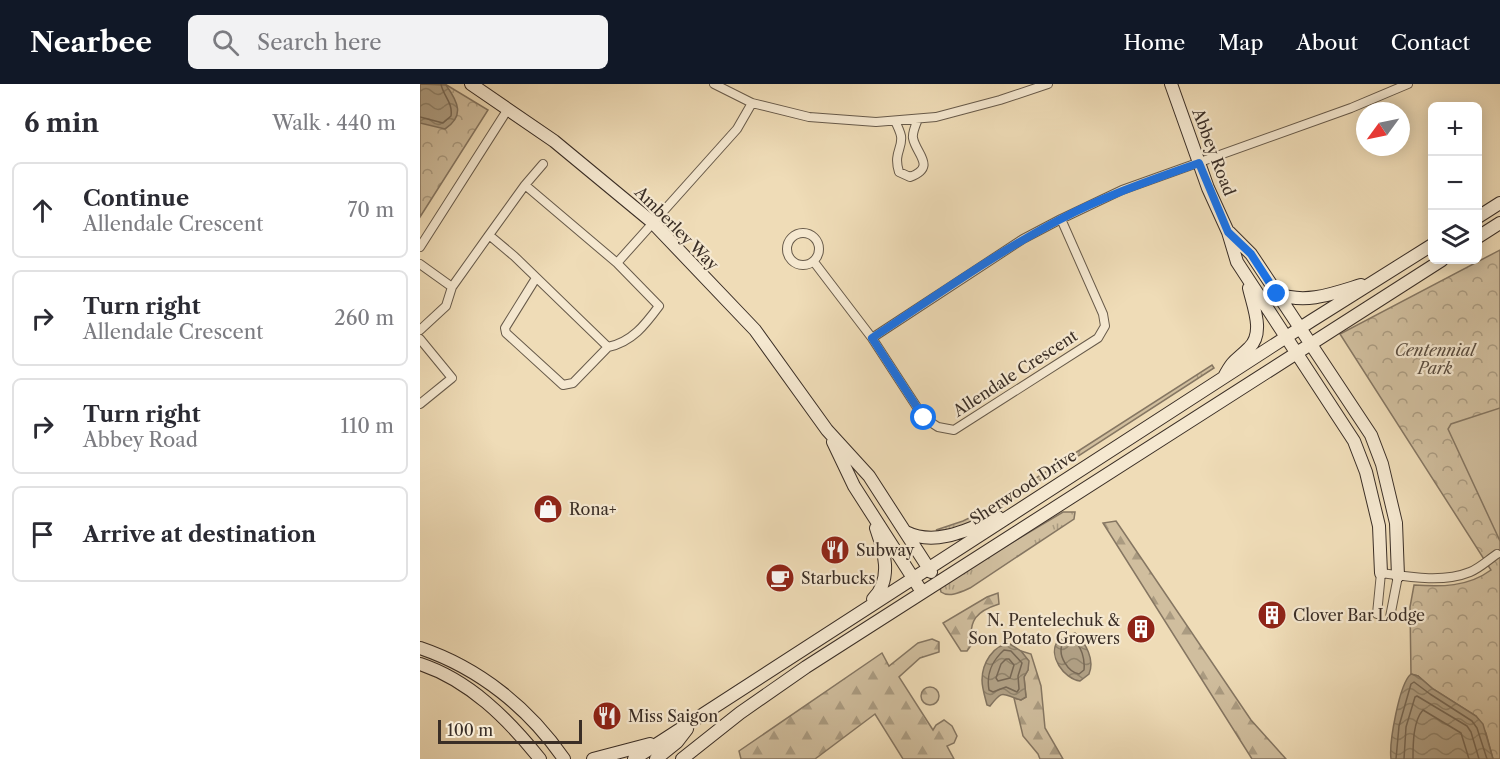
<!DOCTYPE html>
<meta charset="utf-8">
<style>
:root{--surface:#fff;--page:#f2f2f3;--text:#2b2b33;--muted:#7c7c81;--line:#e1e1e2;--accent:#111827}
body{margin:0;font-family:"Libre Caslon Text",serif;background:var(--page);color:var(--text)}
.controls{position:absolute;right:18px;top:18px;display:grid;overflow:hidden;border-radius:9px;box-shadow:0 3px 15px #0003}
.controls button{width:54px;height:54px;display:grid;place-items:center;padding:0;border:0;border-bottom:2px solid var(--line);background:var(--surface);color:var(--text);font:30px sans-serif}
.compass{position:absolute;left:936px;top:18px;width:54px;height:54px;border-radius:50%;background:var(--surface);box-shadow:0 3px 15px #0003;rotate:237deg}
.scale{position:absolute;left:18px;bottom:15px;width:144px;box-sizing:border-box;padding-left:6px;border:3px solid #3a2e26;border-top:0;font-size:16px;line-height:21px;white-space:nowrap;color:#3a2e26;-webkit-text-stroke:4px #f5e8d0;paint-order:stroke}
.stop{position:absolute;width:18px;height:18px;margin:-14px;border:4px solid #1a73e8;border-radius:50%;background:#fff}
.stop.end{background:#1a73e8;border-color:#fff;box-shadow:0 2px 6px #0008}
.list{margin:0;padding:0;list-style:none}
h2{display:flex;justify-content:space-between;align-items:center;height:78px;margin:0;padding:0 24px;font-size:26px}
h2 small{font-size:20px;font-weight:400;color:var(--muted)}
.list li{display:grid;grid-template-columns:39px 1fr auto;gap:18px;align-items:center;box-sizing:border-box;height:96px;margin:0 12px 12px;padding:0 12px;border:2px solid var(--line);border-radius:9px}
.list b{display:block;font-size:22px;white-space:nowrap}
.list p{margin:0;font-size:20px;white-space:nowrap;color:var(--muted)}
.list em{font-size:20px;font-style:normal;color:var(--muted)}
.icon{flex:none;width:33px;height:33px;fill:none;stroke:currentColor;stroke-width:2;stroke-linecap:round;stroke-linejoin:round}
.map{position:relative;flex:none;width:1080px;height:675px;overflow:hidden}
header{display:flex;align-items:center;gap:36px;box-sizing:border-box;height:84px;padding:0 30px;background:var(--accent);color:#fff}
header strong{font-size:28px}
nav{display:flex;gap:33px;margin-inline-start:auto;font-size:21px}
.search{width:420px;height:54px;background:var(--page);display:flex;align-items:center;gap:15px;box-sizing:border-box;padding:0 21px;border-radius:9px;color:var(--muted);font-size:22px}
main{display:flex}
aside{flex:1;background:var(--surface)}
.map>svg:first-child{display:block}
.grass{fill:url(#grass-tufts);stroke:#857662;stroke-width:1.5}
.forest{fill:url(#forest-firs);stroke:#857662;stroke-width:1.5}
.park{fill:url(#park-crowns);stroke:#857662;stroke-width:1.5}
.pitch{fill:#d0be9e;stroke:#857662;stroke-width:1.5}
.water{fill:url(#water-waves);stroke:#817360;stroke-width:1.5}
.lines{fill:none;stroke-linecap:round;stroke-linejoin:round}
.shore{stroke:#766856;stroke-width:1.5}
.street-casing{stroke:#675a4a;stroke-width:10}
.secondary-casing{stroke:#3a2e26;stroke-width:14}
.street{stroke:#f5e8d0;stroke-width:8}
.secondary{stroke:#f5e8d0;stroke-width:12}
.route{stroke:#1a73e8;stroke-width:8}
.labels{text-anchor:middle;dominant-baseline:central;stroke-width:4.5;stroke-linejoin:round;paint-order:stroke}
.street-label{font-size:16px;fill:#3a2e26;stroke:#f5e8d0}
.park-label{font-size:16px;font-style:italic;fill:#584b3e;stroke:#f5e8d0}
.poi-label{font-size:16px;fill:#3a2e26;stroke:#f5e8d0;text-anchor:start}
</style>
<header>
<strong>Nearbee</strong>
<div class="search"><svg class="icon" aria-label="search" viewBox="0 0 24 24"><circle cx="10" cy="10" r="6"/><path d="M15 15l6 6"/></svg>Search here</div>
<nav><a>Home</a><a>Map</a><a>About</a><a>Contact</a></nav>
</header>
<main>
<aside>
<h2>6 min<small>Walk · 440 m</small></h2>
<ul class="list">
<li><svg class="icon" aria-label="ahead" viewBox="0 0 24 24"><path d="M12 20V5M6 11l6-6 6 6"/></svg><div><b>Continue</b><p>Allendale Crescent</p></div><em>70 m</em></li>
<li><svg class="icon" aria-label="right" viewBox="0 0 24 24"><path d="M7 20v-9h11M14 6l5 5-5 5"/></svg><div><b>Turn right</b><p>Allendale Crescent</p></div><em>260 m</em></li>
<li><svg class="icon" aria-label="right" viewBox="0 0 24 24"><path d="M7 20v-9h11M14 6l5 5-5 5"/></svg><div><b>Turn right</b><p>Abbey Road</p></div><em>110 m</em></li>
<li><svg class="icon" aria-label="arrive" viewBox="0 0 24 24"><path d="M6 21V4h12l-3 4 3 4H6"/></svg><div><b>Arrive at destination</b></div></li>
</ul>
</aside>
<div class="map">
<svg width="1080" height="675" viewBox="0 0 1080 675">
<defs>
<pattern id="grass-tufts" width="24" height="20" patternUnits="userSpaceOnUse" patternTransform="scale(1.5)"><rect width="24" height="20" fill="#d0be9e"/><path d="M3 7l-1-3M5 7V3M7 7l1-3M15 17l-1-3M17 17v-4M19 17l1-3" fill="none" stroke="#aa9b81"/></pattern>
<pattern id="forest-firs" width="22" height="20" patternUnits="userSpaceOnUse" patternTransform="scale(1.5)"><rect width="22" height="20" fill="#d0be9e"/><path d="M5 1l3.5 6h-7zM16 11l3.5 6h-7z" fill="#aa9b81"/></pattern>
<pattern id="park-crowns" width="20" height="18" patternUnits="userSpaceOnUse" patternTransform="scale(1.5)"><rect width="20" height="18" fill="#d0be9e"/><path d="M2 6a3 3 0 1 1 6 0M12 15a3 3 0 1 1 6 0" fill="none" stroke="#aa9b81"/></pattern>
<pattern id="water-waves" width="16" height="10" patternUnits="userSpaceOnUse" patternTransform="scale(1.5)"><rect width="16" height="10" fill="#b1a186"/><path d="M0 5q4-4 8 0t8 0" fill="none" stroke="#91846d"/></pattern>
</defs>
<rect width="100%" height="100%" fill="#efdcb7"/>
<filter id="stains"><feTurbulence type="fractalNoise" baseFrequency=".00333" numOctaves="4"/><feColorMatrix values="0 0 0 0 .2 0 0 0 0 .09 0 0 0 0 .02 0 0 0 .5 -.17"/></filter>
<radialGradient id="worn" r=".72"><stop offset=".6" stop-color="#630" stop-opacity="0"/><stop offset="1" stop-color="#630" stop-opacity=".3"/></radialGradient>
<path class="grass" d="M792,281L794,284L575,426C558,435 535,448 516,446L543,437L568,425Z
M643,428H655L654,435L550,504C541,508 529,514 521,508L520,504L523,500Z"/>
<path class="forest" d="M696,437L831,636L866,675H832L683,439Z
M578,509L579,520C557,527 548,536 552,560L547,567H541L523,539L567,513Z
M512,555L519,558V568L500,574L479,593L513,646L516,641L524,636L532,642L537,652L534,659L527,662L534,675H483L455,630L395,675H321L319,667L462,569L469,582L498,559Z
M601,567L611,570L621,602L625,644L643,675H620L618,670L603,652L594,614L601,616L606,613L604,593L608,586L605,573Z
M501 612a9 9 0 1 1 18 0a9 9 0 1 1-18 0Z"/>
<path class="park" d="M0,0H25L68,26L0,133Z
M1080,166V675H1073L1066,649L1056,632L1013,605L998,592L991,590L990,523L994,501C1021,503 1048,503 1071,486L920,250Z"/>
<path class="pitch" d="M1080,324V457L1028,345L1031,340Z"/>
<path class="water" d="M0,0L26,1C38,18 45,32 25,45L0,39Z
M655,549C666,559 675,576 669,590L660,597C644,595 627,571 638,557Z
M590,560L601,567L609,577L608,586L604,593L606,613L601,616C582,611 584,604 570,622L567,621C565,613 562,604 562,596C562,580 573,560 590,560Z
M991,590L998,592L1013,605L1056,632L1063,640L1073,675H971C969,659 979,600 991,590Z"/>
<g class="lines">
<path class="shore" d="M0,33L23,39L31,32C33,18 23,12 21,0
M652,556C662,561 665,576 664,586L659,590C648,588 638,572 642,561Z
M584,566L591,567L602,579L598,592L599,605L597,608L586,603L573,608L569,606C566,589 572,577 584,566Z
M586,575H589L594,581L590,594L578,597L576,594L581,580Z
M976,675L979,642L991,600L994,598L1010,610L1052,637L1057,644L1067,675
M984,675L986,643L995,613L997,612L1047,642L1051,648L1059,675
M993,675C993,660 993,637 1003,626L1041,649L1049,675"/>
<g class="street-casing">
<path id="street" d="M294,0L332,19
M475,37C477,41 480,47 481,52C483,64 473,69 479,88L490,93C517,83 496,70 493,54C492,49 496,40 498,35
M105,101L123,80
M367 165a16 16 0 1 1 32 0a16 16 0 1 1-32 0Z
M0,163L88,25
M394,178L452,254L504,334L518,343L534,346L678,254L685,242L683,230L641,135
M197,179L105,101L69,151L94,172L188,263C212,258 225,241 239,222L197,179L317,45L332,19L389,33L456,38L516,33L580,16L628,0
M0,180L32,203L69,151
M116,194L85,244L86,249L143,301L153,299L188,263
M0,246L26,222L32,203
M452,254L603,155L641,135L702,106L931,24L988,0
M0,255L32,294L0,320
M957,530L961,489C989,493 1023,499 1050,488C1060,484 1068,476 1077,470
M970,533L978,492"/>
</g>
<g class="secondary-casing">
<path id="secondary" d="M51,0L134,57L232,138L335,246L407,346L449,392L511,488
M751,0L788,104L808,148L817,178L934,357L946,388L959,442L961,489
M1058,133L1080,119
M809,148L831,170L951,351L962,380L976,439L978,492
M1058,153L1080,139
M857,210C887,220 912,210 941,201
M804,293C814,274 816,277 829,264C845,249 833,222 829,204
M413,358L434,402L502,508
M486,448C516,463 549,445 578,433
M453,515C473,495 464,467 456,444
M0,564C59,584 109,624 144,675
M0,580C49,596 88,635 120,675
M173,675L230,660
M214,675L891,237L1012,161
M236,675L257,658L267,645
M262,675L320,629L386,583L1022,176"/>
</g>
<use href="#street" class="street"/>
<use href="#secondary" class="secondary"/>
</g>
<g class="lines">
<path class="route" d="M504,334L452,254C513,214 574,170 639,136C684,112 731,96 779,79L808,148L831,170L857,210"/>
</g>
<defs>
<g id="shop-disc" transform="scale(1.5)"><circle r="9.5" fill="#8f2418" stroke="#f5e8d0"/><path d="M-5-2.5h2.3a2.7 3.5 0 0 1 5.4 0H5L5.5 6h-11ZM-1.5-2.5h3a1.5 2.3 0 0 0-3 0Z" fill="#fff"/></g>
<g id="restaurant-disc" transform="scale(1.5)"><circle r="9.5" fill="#8f2418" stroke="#f5e8d0"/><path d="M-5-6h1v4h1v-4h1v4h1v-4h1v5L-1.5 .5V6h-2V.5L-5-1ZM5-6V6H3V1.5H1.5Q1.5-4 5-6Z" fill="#fff"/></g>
<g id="cafe-disc" transform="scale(1.5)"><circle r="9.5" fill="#8f2418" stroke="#f5e8d0"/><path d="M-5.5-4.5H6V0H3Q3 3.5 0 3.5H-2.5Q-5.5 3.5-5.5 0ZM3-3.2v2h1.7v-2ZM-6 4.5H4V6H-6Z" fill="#fff"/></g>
<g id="building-disc" transform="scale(1.5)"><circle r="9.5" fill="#8f2418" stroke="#f5e8d0"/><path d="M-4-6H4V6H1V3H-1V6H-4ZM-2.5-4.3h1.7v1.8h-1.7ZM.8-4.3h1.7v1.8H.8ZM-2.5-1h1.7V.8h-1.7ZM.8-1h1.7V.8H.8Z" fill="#fff"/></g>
</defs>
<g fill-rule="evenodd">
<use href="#shop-disc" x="128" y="425"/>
<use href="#restaurant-disc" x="415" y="466"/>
<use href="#cafe-disc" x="360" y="494"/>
<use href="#building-disc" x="852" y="531"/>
<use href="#building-disc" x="721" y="545"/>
<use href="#restaurant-disc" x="187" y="632"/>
</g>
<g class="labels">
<g class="street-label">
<text transform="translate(794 68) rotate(69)">Abbey Road</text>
<text transform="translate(257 144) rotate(45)">Amberley Way</text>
<text transform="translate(595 289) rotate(-33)">Allendale Crescent</text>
<text transform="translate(603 403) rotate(-33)">Sherwood Drive</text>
</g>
<g class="park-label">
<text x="1015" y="266">Centennial<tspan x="1015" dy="18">Park</tspan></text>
</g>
<g class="poi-label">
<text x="149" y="425">Rona+</text>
<text x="436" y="466">Subway</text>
<text x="381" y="494">Starbucks</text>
<text x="873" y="531">Clover Bar Lodge</text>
<text x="700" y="536" text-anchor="end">N. Pentelechuk &amp;<tspan x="700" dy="18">Son Potato Growers</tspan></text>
<text x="208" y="632">Miss Saigon</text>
</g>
</g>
<rect width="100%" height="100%" filter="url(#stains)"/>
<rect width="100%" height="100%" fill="url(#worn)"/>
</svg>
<div class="controls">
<button>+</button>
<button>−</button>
<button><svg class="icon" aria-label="layers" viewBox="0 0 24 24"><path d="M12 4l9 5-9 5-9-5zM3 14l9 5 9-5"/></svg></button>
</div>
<svg class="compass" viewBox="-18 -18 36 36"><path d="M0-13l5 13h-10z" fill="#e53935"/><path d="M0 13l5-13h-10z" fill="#7c7c81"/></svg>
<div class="scale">100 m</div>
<div class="stop" style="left:504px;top:334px"></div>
<div class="stop end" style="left:857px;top:210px"></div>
</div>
</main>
